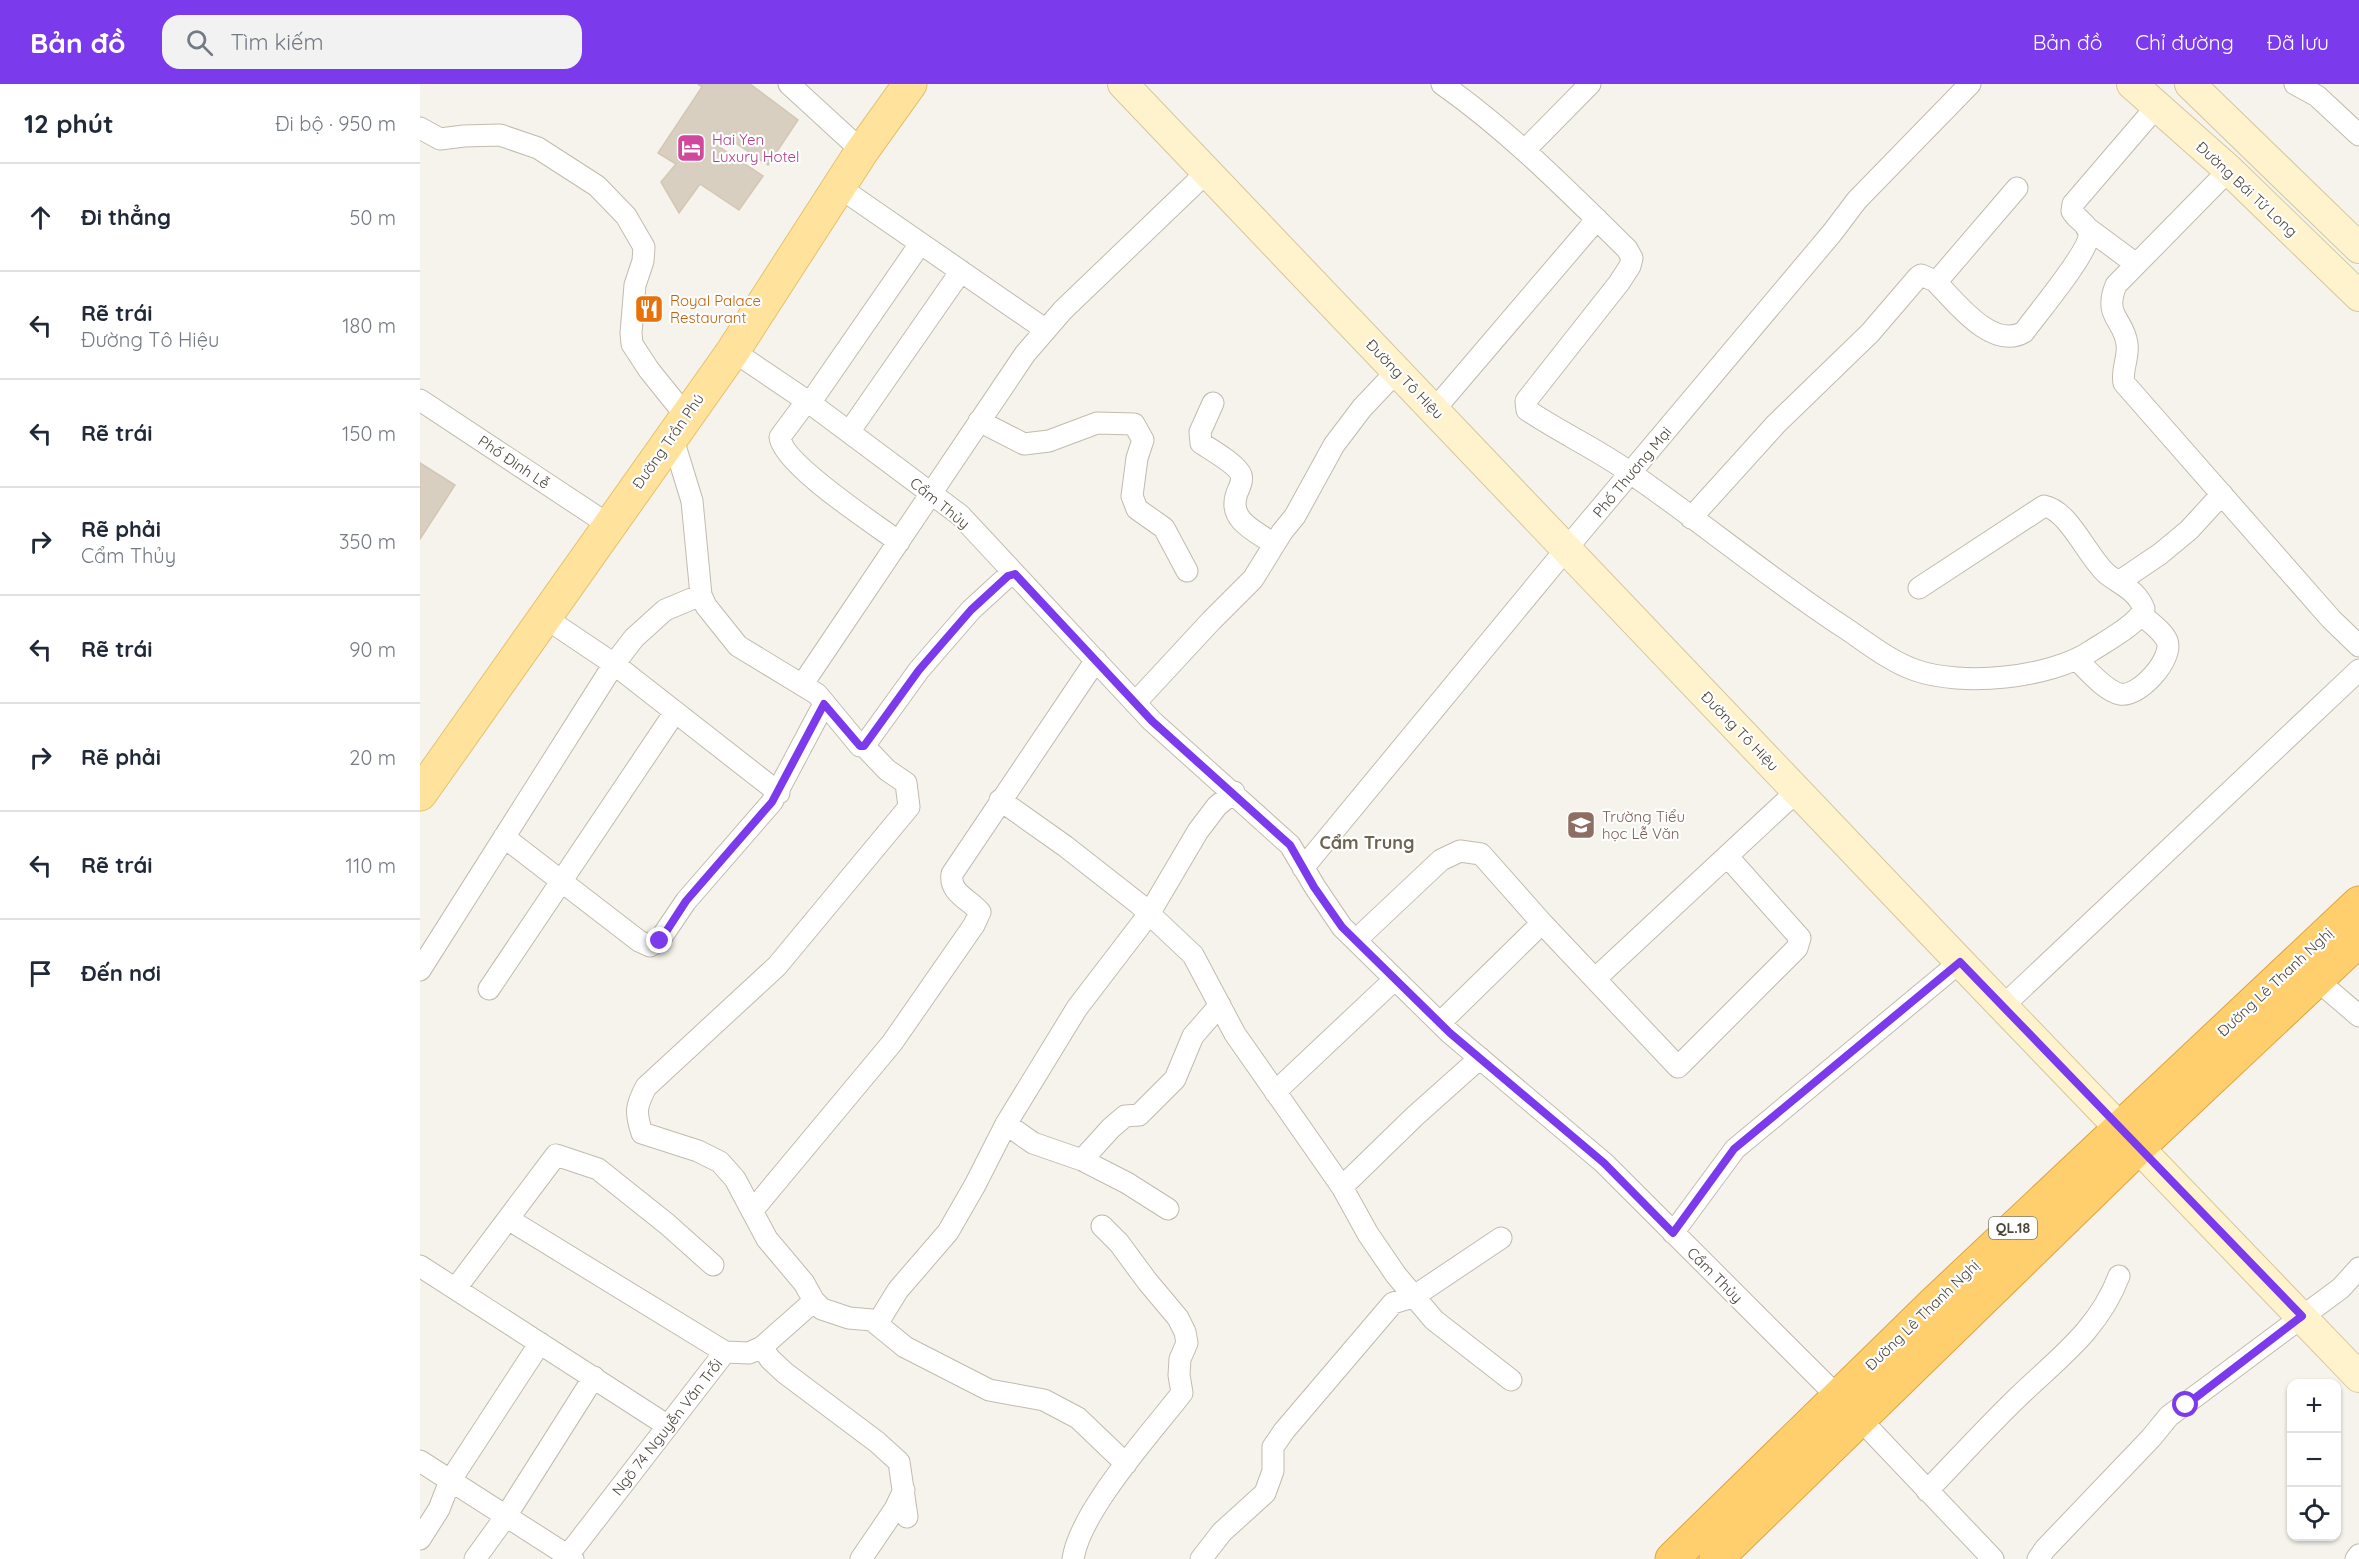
<!DOCTYPE html>
<html lang="vi">
<meta charset="utf-8">
<style>
:root{--surface:#fff;--page:#f2f2f3;--text:#1f2937;--muted:#747a83;--line:#e0e1e3;--accent:#7c3aed}
body{margin:0;font-family:Quicksand,sans-serif;background:var(--page);color:var(--text)}
.controls{position:absolute;right:18px;bottom:18px;display:grid;overflow:hidden;border-radius:12px;box-shadow:0 2px 4px #0004}
.controls button{width:54px;height:54px;display:grid;place-items:center;padding:0;border:0;border-bottom:2px solid var(--line);background:var(--surface);color:var(--text);font:30px sans-serif}
.stop{position:absolute;width:18px;height:18px;margin:-14px;border:4px solid #7c3aed;border-radius:50%;background:#fff}
.stop.end{background:#7c3aed;border-color:#fff;box-shadow:0 2px 6px #0008}
.list{margin:0;padding:0;list-style:none}
h2{display:flex;justify-content:space-between;align-items:center;height:78px;margin:0;padding:0 24px;font-size:26px}
h2 small{font-size:20px;font-weight:400;color:var(--muted)}
.list li{display:grid;grid-template-columns:39px 1fr auto;gap:18px;align-items:center;box-sizing:border-box;height:108px;padding:0 24px;border-top:2px solid var(--line)}
.list b{display:block;font-size:22px;white-space:nowrap}
.list p{margin:0;font-size:20px;white-space:nowrap;color:var(--muted)}
.list em{font-size:20px;font-style:normal;color:var(--muted)}
.icon{flex:none;width:33px;height:33px;fill:none;stroke:currentColor;stroke-width:2;stroke-linecap:round;stroke-linejoin:round}
.map{position:relative;flex:none;width:1939px;height:1475px;overflow:hidden}
header{display:flex;align-items:center;gap:36px;box-sizing:border-box;height:84px;padding:0 30px;background:var(--accent);color:#fff}
header strong{font-size:28px}
nav{display:flex;gap:33px;margin-inline-start:auto;font-size:21px}
.search{width:420px;height:54px;background:var(--page);display:flex;align-items:center;gap:15px;box-sizing:border-box;padding:0 21px;border-radius:18px;color:var(--muted);font-size:22px}
main{display:flex}
aside{flex:1;background:var(--surface)}
.map>svg:first-child{display:block}
.building{fill:#d8cfc1;stroke:#d3c7b4;stroke-width:1.5}
.lines{fill:none;stroke-linecap:round;stroke-linejoin:round}
.street-casing{stroke:#c2bbae;stroke-width:23}
.secondary-casing{stroke:#d6c79b;stroke-width:32}
.primary-casing{stroke:#e6c16a;stroke-width:35}
.highway-casing{stroke:#e0a43c;stroke-width:35}
.street{stroke:#fff;stroke-width:21}
.secondary{stroke:#fff3cd;stroke-width:30}
.primary{stroke:#ffe39c;stroke-width:33}
.highway{stroke:#ffcf6e;stroke-width:33}
.route{stroke:#7c3aed;stroke-width:8}
.labels{text-anchor:middle;dominant-baseline:central;stroke-width:4.5;stroke-linejoin:round;paint-order:stroke}
.shield{fill:#fff;stroke:#817c74;stroke-width:1.5}
.shield-label{font-size:14px;font-weight:bold;fill:#4b4439}
.hotel-label{font-size:15px;fill:#b23c85;stroke:#fff;text-anchor:start}
.street-label{font-size:15px;fill:#4b4439;stroke:#fff}
.food-label{font-size:15px;fill:#c56008;stroke:#fff;text-anchor:start}
.education-label{font-size:15px;fill:#785e54;stroke:#fff;text-anchor:start}
.quarter-label{font-size:18px;font-weight:bold;fill:#6e6250;stroke:#fff}
</style>
<header>
<strong>Bản đồ</strong>
<div class="search"><svg class="icon" aria-label="search" viewBox="0 0 24 24"><circle cx="10" cy="10" r="6"/><path d="M15 15l6 6"/></svg>Tìm kiếm</div>
<nav><a>Bản đồ</a><a>Chỉ đường</a><a>Đã lưu</a></nav>
</header>
<main>
<aside>
<h2>12 phút<small>Đi bộ · 950 m</small></h2>
<ul class="list">
<li><svg class="icon" aria-label="ahead" viewBox="0 0 24 24"><path d="M12 20V5M6 11l6-6 6 6"/></svg><div><b>Đi thẳng</b></div><em>50 m</em></li>
<li><svg class="icon" aria-label="left" viewBox="0 0 24 24"><path d="M17 20v-9H6M10 6l-5 5 5 5"/></svg><div><b>Rẽ trái</b><p>Đường Tô Hiệu</p></div><em>180 m</em></li>
<li><svg class="icon" aria-label="left" viewBox="0 0 24 24"><path d="M17 20v-9H6M10 6l-5 5 5 5"/></svg><div><b>Rẽ trái</b></div><em>150 m</em></li>
<li><svg class="icon" aria-label="right" viewBox="0 0 24 24"><path d="M7 20v-9h11M14 6l5 5-5 5"/></svg><div><b>Rẽ phải</b><p>Cẩm Thủy</p></div><em>350 m</em></li>
<li><svg class="icon" aria-label="left" viewBox="0 0 24 24"><path d="M17 20v-9H6M10 6l-5 5 5 5"/></svg><div><b>Rẽ trái</b></div><em>90 m</em></li>
<li><svg class="icon" aria-label="right" viewBox="0 0 24 24"><path d="M7 20v-9h11M14 6l5 5-5 5"/></svg><div><b>Rẽ phải</b></div><em>20 m</em></li>
<li><svg class="icon" aria-label="left" viewBox="0 0 24 24"><path d="M17 20v-9H6M10 6l-5 5 5 5"/></svg><div><b>Rẽ trái</b></div><em>110 m</em></li>
<li><svg class="icon" aria-label="arrive" viewBox="0 0 24 24"><path d="M6 21V4h12l-3 4 3 4H6"/></svg><div><b>Đến nơi</b></div></li>
</ul>
</aside>
<div class="map">
<svg width="1939" height="1475" viewBox="0 0 1939 1475">
<rect width="100%" height="100%" fill="#f6f3ec"/>
<path class="building" d="M278,0H330L378,36L348,81L298,47L292,58L343,92L319,126L280,100L259,129L241,98L256,80L238,69L282,3Z
M0,379L35,401L0,455Z"/>
<g class="lines">
<g class="street-casing">
<path id="street" d="M369,0L442,67
M1022,0C1090,48 1148,107 1207,165L1212,174L1210,182L1199,199L1106,317L1107,326C1141,349 1179,366 1212,390C1283,439 1349,494 1422,542C1445,557 1469,577 1495,586C1542,603 1630,594 1671,567C1686,557 1717,541 1724,525C1717,506 1701,501 1687,490C1668,474 1649,426 1624,422L1499,504
M1875,0L1897,12L1939,51
M0,44L20,55L44,52L80,51L118,64L177,102L206,132L224,163L223,177L215,201L211,249L212,260L229,286L266,332
M1105,66L1170,0
M1809,86L1696,201C1683,233 1704,235 1707,260C1709,274 1701,286 1704,299L1911,535L1939,562
M419,103L626,246
M1666,143L1716,180
M1515,197C1535,217 1572,267 1604,248C1616,231 1671,166 1669,149C1668,140 1656,135 1652,127L1653,120L1737,22
M313,267L390,319L540,431L732,637L870,761L895,803L922,843L1030,949L1184,1079L1439,1334L1573,1475
M0,316L189,441
M386,318L360,353C362,380 455,440 479,458
M390,319L500,160
M793,319L780,348L781,359C790,365 818,381 821,391C823,397 819,404 817,409C807,436 835,447 854,460
M1014,326L1177,135
M559,337L604,360L629,357L677,339L714,340L723,356L717,374L712,412L717,425L744,444L767,487
M429,348L541,187
M252,352L272,417L281,511L286,522L318,562L397,610L440,662H444L467,686L486,699L489,723L357,882L226,1003C216,1022 215,1028 222,1049L278,1067L300,1078L315,1095L347,1155L384,1199L394,1217L402,1225L429,1234L452,1236L485,1263L569,1306L624,1316L658,1334L706,1380
M1271,434L1356,340L1450,249L1498,193L1501,191L1515,197L1519,195L1597,104
M1700,497L1740,470L1769,446L1802,410
M124,533L194,580L359,709
M1657,576C1669,587 1685,607 1700,610C1719,614 1754,574 1747,557C1743,547 1729,538 1721,530
M382,601L605,270L643,226L787,88
M715,619L791,537L833,495L862,448L875,432L914,361L942,324L977,287
M444,662L499,586L551,526L588,492L595,490
M580,716L645,762L719,820L773,871L815,950L922,1103L948,1150L976,1191L1014,1236L1091,1296
M84,753L219,857L230,862L239,857L266,817L352,718L404,620
M883,784L1147,464L1412,149L1437,116L1550,0
M936,856L1021,776L1040,767L1061,770L1122,839L1258,983L1377,864L1380,854L1307,772
M0,886L194,580L214,554L245,526L281,511
M1175,895L1377,707
M1897,896L1939,932
M69,905L255,628
M1583,922L1939,586
M1020,939L1122,839
M855,1008L975,895
M586,1040L613,1059L662,1076L707,1099L748,1125
M662,1076L691,1044L705,1032L719,1031L755,995L773,952L800,921
M922,1103L995,1032L1060,974
M332,1127L472,959L554,841L560,828C549,815 529,809 532,790L676,576
M88,1135L305,1268
M1253,1149L1315,1065L1540,878
M0,1182L248,1342
M36,1204L136,1071L178,1085L247,1140L293,1181
M457,1240L478,1206L528,1148L555,1101L586,1040L657,924L729,830L778,747L797,722L814,708
M342,1263L350,1275L365,1289L457,1358L479,1378L487,1433
M0,1377L153,1475
M1507,1407C1537,1376 1566,1344 1597,1314C1637,1275 1678,1247 1699,1192
M0,1455L19,1425L30,1397L120,1259
M55,1475L86,1432L174,1293
M145,1475L305,1268L329,1269L342,1263L394,1217
M441,1475L475,1425L484,1406
M653,1475C660,1427 731,1349 762,1309L759,1291L760,1275L767,1259L765,1248L758,1234L727,1197L699,1159L682,1142
M781,1475L802,1448L845,1409L853,1387V1363L864,1347L973,1219L993,1213L1081,1154
M1618,1475L1625,1465L1731,1354L1749,1332L1921,1204L1939,1184
M1936,1475L1939,1471"/>
</g>
<g class="secondary-casing">
<path id="secondary" d="M703,0L1540,878L1939,1293
M1712,0L1809,86L1939,212
M1770,0L1939,164"/>
</g>
<g class="primary-casing">
<path id="primary" d="M0,710L313,267L442,67L490,0"/>
</g>
<g class="highway-casing">
<path id="highway" d="M1252,1475L1513,1220L1939,819
M1296,1475L1719,1063L1939,856"/>
</g>
<use href="#street" class="street"/>
<use href="#secondary" class="secondary"/>
<use href="#primary" class="primary"/>
<use href="#highway" class="highway"/>
</g>
<g class="lines">
<path class="route" d="M240,857L266,817L352,718L404,620L440,662H444L499,586L551,526L588,492L595,490L732,637L870,761L894,803L922,843L1030,949L1184,1079L1253,1149L1314,1065L1540,878L1882,1232L1766,1321"/>
</g>
<defs>
<g id="hotel-square" transform="scale(1.5)"><rect x="-9" y="-9" width="18" height="18" rx="4" fill="#d1479c" stroke="#fff"/><path d="M-6-4.5h1.5V1H6V5H4.5V3h-9V5H-6ZM-4 0a1.8 1.8 0 1 1 3.6 0ZM.5 0V-2.5h3Q6-2.5 6 0Z" fill="#fff"/></g>
<g id="restaurant-square" transform="scale(1.5)"><rect x="-9" y="-9" width="18" height="18" rx="4" fill="#e8710a" stroke="#fff"/><path d="M-5-6h1v4h1v-4h1v4h1v-4h1v5L-1.5 .5V6h-2V.5L-5-1ZM5-6V6H3V1.5H1.5Q1.5-4 5-6Z" fill="#fff"/></g>
<g id="school-square" transform="scale(1.5)"><rect x="-9" y="-9" width="18" height="18" rx="4" fill="#8d6e63" stroke="#fff"/><path d="M0-5L7-2L0 1L-7-2ZM-4 1L0 2.5L4 1V4Q0 6-4 4Z" fill="#fff"/></g>
</defs>
<g fill-rule="evenodd">
<use href="#hotel-square" x="271" y="64"/>
<use href="#restaurant-square" x="229" y="225"/>
<use href="#school-square" x="1161" y="741"/>
</g>
<g class="labels">
<rect class="shield" x="1569" y="1133" width="48" height="22" rx="4.5"/>
<g class="shield-label">
<text x="1593" y="1144">QL.18</text>
</g>
<g class="hotel-label">
<text x="292" y="55">Hai Yen<tspan x="292" dy="17">Luxury Hotel</tspan></text>
</g>
<g class="street-label">
<text transform="translate(1827 105) rotate(43)">Đường Bái Tử Long</text>
<text transform="translate(985 295) rotate(46)">Đường Tô Hiệu</text>
<text transform="translate(248 357) rotate(-55)">Đường Trần Phú</text>
<text transform="translate(94 378) rotate(34)">Phố Đinh Lễ</text>
<text transform="translate(1212 388) rotate(-50)">Phố Thương Mại</text>
<text transform="translate(520 419) rotate(39)">Cẩm Thủy</text>
<text transform="translate(1320 647) rotate(46)">Đường Tô Hiệu</text>
<text transform="translate(1855 898) rotate(-43)">Đường Lê Thanh Nghị</text>
<text transform="translate(1295 1191) rotate(45)">Cẩm Thủy</text>
<text transform="translate(1502 1231) rotate(-44)">Đường Lê Thanh Nghị</text>
<text transform="translate(247 1343) rotate(-52)">Ngõ 74 Nguyễn Văn Trỗi</text>
</g>
<g class="food-label">
<text x="250" y="216">Royal Palace<tspan x="250" dy="17">Restaurant</tspan></text>
</g>
<g class="education-label">
<text x="1182" y="732">Trường Tiểu<tspan x="1182" dy="17">học Lễ Văn</tspan></text>
</g>
<g class="quarter-label">
<text x="947" y="758">Cẩm Trung</text>
</g>
</g>
</svg>
<div class="controls">
<button>+</button>
<button>−</button>
<button><svg class="icon" aria-label="locate" viewBox="0 0 24 24"><circle cx="12" cy="12" r="6"/><path d="M12 2v4M12 18v4M2 12h4M18 12h4"/></svg></button>
</div>
<div class="stop" style="left:1766px;top:1321px"></div>
<div class="stop end" style="left:240px;top:857px"></div>
</div>
</main>
